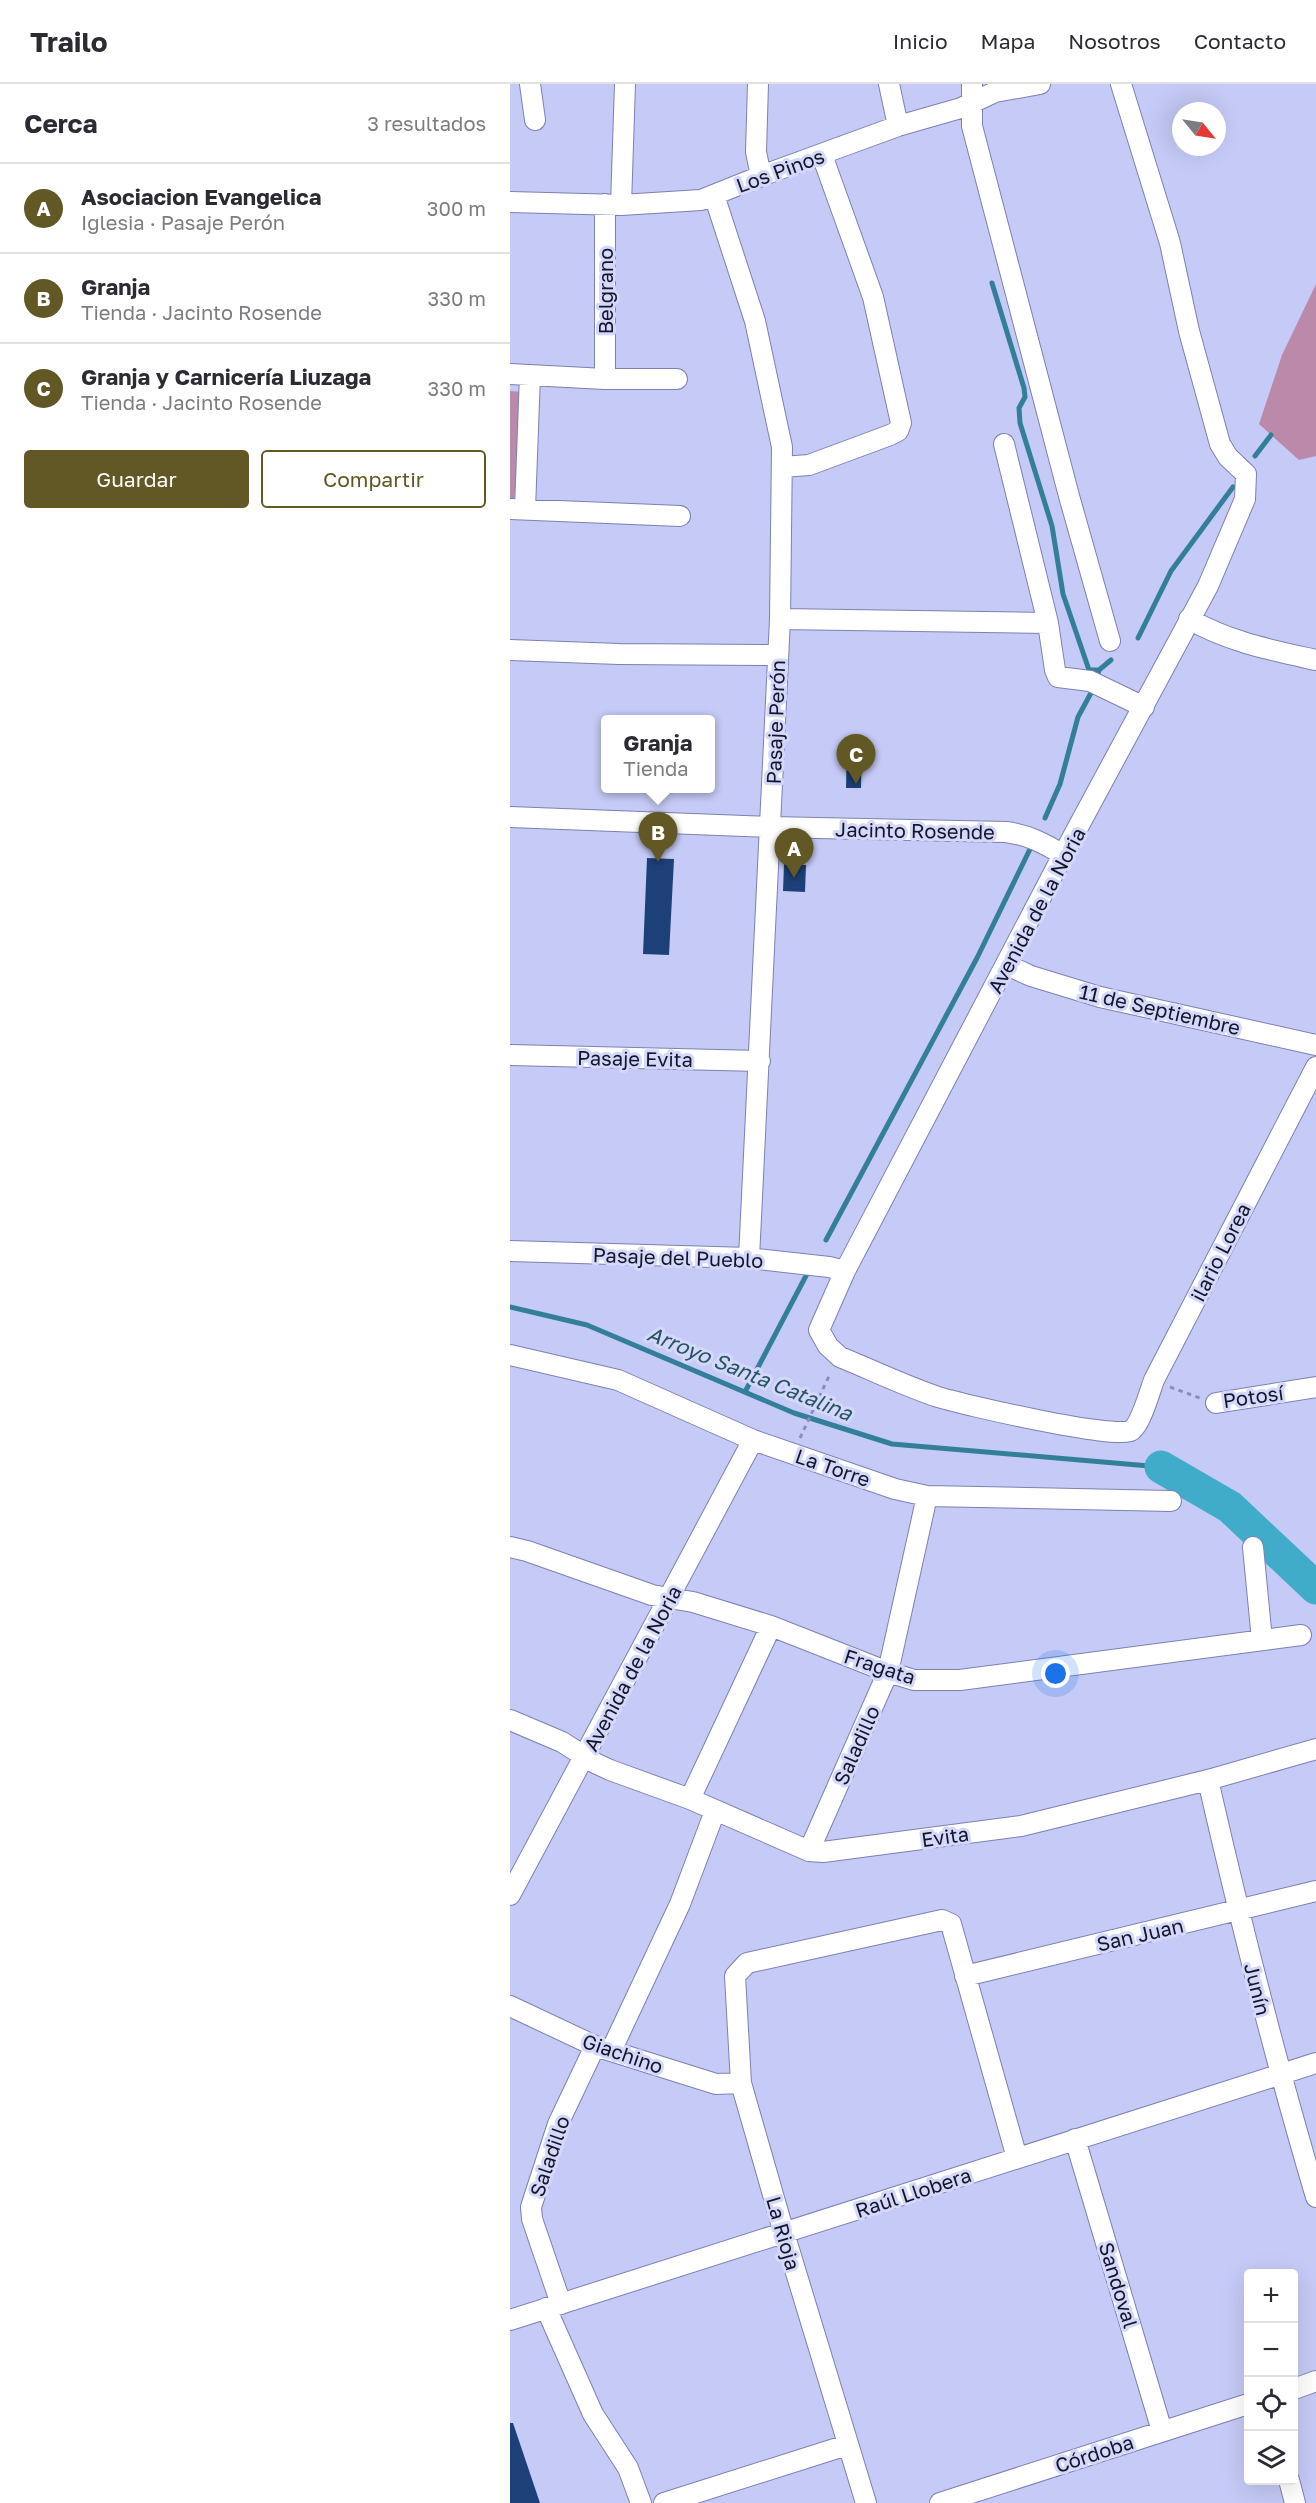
<!DOCTYPE html>
<html lang="es">
<meta charset="utf-8">
<style>
:root{--surface:#fff;--page:#f7f7f7;--text:#2b2b33;--muted:#7c7c81;--line:#e1e1e2;--accent:#615825}
body{margin:0;font-family:"Golos Text",sans-serif;background:var(--page);color:var(--text)}
.controls{position:absolute;right:18px;bottom:18px;display:grid;overflow:hidden;border-radius:6px;box-shadow:0 6px 24px #0002}
.controls button{width:54px;height:54px;display:grid;place-items:center;padding:0;border:0;border-bottom:2px solid var(--line);background:var(--surface);color:var(--text);font:30px sans-serif}
.compass{position:absolute;left:662px;top:18px;width:54px;height:54px;border-radius:50%;background:var(--surface);box-shadow:0 6px 24px #0002;rotate:120deg}
.you{position:absolute;left:546px;top:1590px;width:21px;height:21px;margin:-15px;border:4px solid #fff;border-radius:50%;background:#1a73e8;box-shadow:0 0 0 9px #1a73e833}
.badge{display:grid;place-items:center;width:39px;height:39px;border-radius:50%;background:var(--accent);color:#fff;font-size:20px;font-weight:700}
.pin{position:absolute;translate:-50% -50px;filter:drop-shadow(0 2px 3px #0008)}
.pin::after{content:'';position:absolute;top:32px;width:21px;height:18px;background:inherit;clip-path:polygon(0 0,100% 0,50% 100%)}
.popup{position:absolute;left:91px;top:631px;width:114px;height:78px;box-sizing:border-box;display:grid;place-content:center;border-radius:6px;background:var(--surface);filter:drop-shadow(0 2px 4px #0005);font-size:20px;white-space:nowrap;color:var(--muted)}
.popup b{font-size:22px;color:var(--text)}
.popup::after{content:'';position:absolute;left:50%;top:100%;margin-left:-12px;border:12px solid transparent;border-top-color:var(--surface)}
.list{margin:0;padding:0;list-style:none}
h2{display:flex;justify-content:space-between;align-items:center;height:78px;margin:0;padding:0 24px;font-size:26px}
h2 small{font-size:20px;font-weight:400;color:var(--muted)}
.list li{display:grid;grid-template-columns:39px 1fr auto;gap:18px;align-items:center;box-sizing:border-box;height:90px;padding:0 24px;border-top:2px solid var(--line)}
.list b{display:block;font-size:22px;white-space:nowrap}
.list p{margin:0;font-size:20px;white-space:nowrap;color:var(--muted)}
.list em{font-size:20px;font-style:normal;color:var(--muted)}
.actions{display:flex;gap:12px;padding:18px 24px}
.actions a{flex:1;padding:14px 0;border:2px solid var(--accent);border-radius:6px;text-align:center;font-size:21px;color:var(--accent)}
.actions .main{background:var(--accent);color:#fff}
.icon{flex:none;width:33px;height:33px;fill:none;stroke:currentColor;stroke-width:2;stroke-linecap:round;stroke-linejoin:round}
.map{position:relative;flex:none;width:806px;height:2419px;overflow:hidden}
header{display:flex;align-items:center;gap:36px;box-sizing:border-box;height:84px;padding:0 30px;background:var(--surface);border-bottom:2px solid var(--line)}
header strong{font-size:28px}
nav{display:flex;gap:33px;margin-inline-start:auto;font-size:21px}
main{display:flex}
aside{flex:1;background:var(--surface)}
.map>svg:first-child{display:block}
.green{fill:#bb8aab}
.lines{fill:none;stroke-linecap:round;stroke-linejoin:round}
.stream{stroke:#337f9a;stroke-width:5}
.river{stroke:#40acca;stroke-width:33}
.building{fill:#1d4079}
.minor-casing{stroke:#7c81b3;stroke-width:22}
.path{stroke:#8b8eb2;stroke-width:3;stroke-dasharray:4.5 4.5;stroke-linecap:butt}
.minor{stroke:#fff;stroke-width:20}
.labels{text-anchor:middle;dominant-baseline:central;stroke-width:6;stroke-linejoin:round;paint-order:stroke}
.street-label{font-size:20px;fill:#141529;stroke:#d4d8fa}
.water-label{font-size:21px;font-style:italic;fill:#275462;stroke:#d4d8fa}
</style>
<header>
<strong>Trailo</strong>
<nav><a>Inicio</a><a>Mapa</a><a>Nosotros</a><a>Contacto</a></nav>
</header>
<main>
<aside>
<h2>Cerca<small>3 resultados</small></h2>
<ul class="list">
<li><span class="badge">A</span><div><b>Asociacion Evangelica</b><p>Iglesia · Pasaje Perón</p></div><em>300 m</em></li>
<li><span class="badge">B</span><div><b>Granja</b><p>Tienda · Jacinto Rosende</p></div><em>330 m</em></li>
<li><span class="badge">C</span><div><b>Granja y Carnicería Liuzaga</b><p>Tienda · Jacinto Rosende</p></div><em>330 m</em></li>
</ul>
<div class="actions"><a class="main">Guardar</a><a>Compartir</a></div>
</aside>
<div class="map">
<svg width="806" height="2419" viewBox="0 0 806 2419">
<rect width="100%" height="100%" fill="#c5caf6"/>
<path class="green" d="M806,200V372L789,376L749,340L772,271Z
M0,307L13,308L4,417H0Z"/>
<g class="lines">
<path class="stream" d="M482,199L514,304L515,313L509,324L510,339L542,442L553,510L579,586H589L587,593
M745,372L761,351
M628,554L661,487L723,403
M589,586L601,576
M535,734L550,700L568,633L581,609
M316,1156L467,874L522,761
M0,1223L77,1241L284,1329L382,1360L651,1383
M235,1308L299,1186"/>
<path class="river" d="M651,1383L720,1423L806,1504"/>
</g>
<path class="building" d="M337,656L352,657L351,704H336Z
M137,774L164,775L159,871L133,870Z
M274,780L296,781L295,808L273,807Z
M0,2339H3L30,2419H0Z"/>
<g class="lines">
<g class="minor-casing">
<path id="minor" d="M20,0L25,36
M248,0L246,68L251,92
M379,0L388,42
M462,0V42L559,412L600,557
M611,0L660,159L679,247L710,360L718,373L736,390L735,415L698,502L553,771L335,1187L309,1246L318,1262L330,1273C362,1286 395,1302 428,1313C451,1320 609,1357 622,1346C631,1339 640,1307 644,1296L806,983
M204,111L245,237L272,363L270,535L239,1174
M0,118L111,121L191,116L251,92L388,42L451,24L485,8L530,0
M95,120V295
M111,121L115,0
M0,290L95,295H167
M494,360L538,539L545,586L548,593L580,597L634,623
M272,383L299,381L380,351L388,347L391,339L363,213L312,71
M0,425L170,432
M15,425L20,291
M270,535L538,539
M679,535C719,558 761,566 806,576
M0,566L109,570L267,571
M0,733L261,743L496,748C518,751 534,759 553,771
M497,881L521,892L590,913L806,961
M0,971L250,977
M0,1167L239,1174L319,1183L335,1187
M0,1271L108,1296L243,1356L385,1405L417,1412L661,1417
M706,1319L806,1303
M0,1463L17,1467L142,1511L183,1518L261,1542L378,1588L404,1596H450L791,1551
M743,1463L752,1556
M0,1636L52,1658L85,1679L100,1686L180,1715L299,1767L313,1768L511,1742L698,1696L806,1665
M698,1696C730,1836 765,1975 806,2113
M180,1715L261,1542
M299,1767L378,1588L417,1412
M0,1811L243,1356
M455,1892L806,1807
M0,1922L85,1962L206,2000L231,1999
M101,1967L170,1820L205,1727
M565,2055L652,2347
M51,2220L22,2135L21,2123L48,2040L85,1962
M36,2224L83,2330L118,2384L131,2419
M0,2236L806,1979
M784,2305L806,2297
M779,2396L785,2419
M154,2419L337,2361
M356,2419L274,2149L231,1999L225,1892L237,1879L432,1836L441,1840L507,2074
M430,2419L738,2320"/>
</g>
<path class="path" d="M660,1303L690,1314
M290,1354L320,1290"/>
<use href="#minor" class="minor"/>
</g>
<g class="labels">
<g class="street-label">
<text transform="translate(270 86) rotate(-20)">Los Pinos</text>
<text transform="translate(95 207) rotate(-90)">Belgrano</text>
<text transform="translate(265 638) rotate(-88)">Pasaje Perón</text>
<text transform="translate(405 746) rotate(1)">Jacinto Rosende</text>
<text transform="translate(526 826) rotate(-62)">Avenida de la Noria</text>
<text transform="translate(650 925) rotate(13)">11 de Septiembre</text>
<text transform="translate(125 974) rotate(1)">Pasaje Evita</text>
<text transform="translate(710 1168) rotate(-63)">ilario Lorea</text>
<text transform="translate(168 1173) rotate(2)">Pasaje del Pueblo</text>
<text transform="translate(743 1312) rotate(-8)">Potosí</text>
<text transform="translate(323 1383) rotate(19)">La Torre</text>
<text transform="translate(370 1582) rotate(18)">Fragata</text>
<text transform="translate(122 1584) rotate(-62)">Avenida de la Noria</text>
<text transform="translate(346 1661) rotate(-66)">Saladillo</text>
<text transform="translate(435 1752) rotate(-8)">Evita</text>
<text transform="translate(630 1850) rotate(-13)">San Juan</text>
<text transform="translate(748 1905) rotate(76)">Junín</text>
<text transform="translate(113 1969) rotate(19)">Giachino</text>
<text transform="translate(39 2072) rotate(-71)">Saladillo</text>
<text transform="translate(403 2108) rotate(-18)">Raúl Llobera</text>
<text transform="translate(274 2149) rotate(74)">La Rioja</text>
<text transform="translate(609 2201) rotate(73)">Sandoval</text>
<text transform="translate(584 2369) rotate(-18)">Córdoba</text>
</g>
<g class="water-label">
<text transform="translate(240 1289) rotate(22)">Arroyo Santa Catalina</text>
</g>
</g>
</svg>
<div class="controls">
<button>+</button>
<button>−</button>
<button><svg class="icon" aria-label="locate" viewBox="0 0 24 24"><circle cx="12" cy="12" r="6"/><path d="M12 2v4M12 18v4M2 12h4M18 12h4"/></svg></button>
<button><svg class="icon" aria-label="layers" viewBox="0 0 24 24"><path d="M12 4l9 5-9 5-9-5zM3 14l9 5 9-5"/></svg></button>
</div>
<svg class="compass" viewBox="-18 -18 36 36"><path d="M0-13l5 13h-10z" fill="#e53935"/><path d="M0 13l5-13h-10z" fill="#7c7c81"/></svg>
<div class="you"></div>
<div class="pin badge" style="left:284px;top:794px">A</div>
<div class="pin badge" style="left:148px;top:778px">B</div>
<div class="popup"><b>Granja</b>Tienda</div>
<div class="pin badge" style="left:346px;top:700px">C</div>
</div>
</main>
